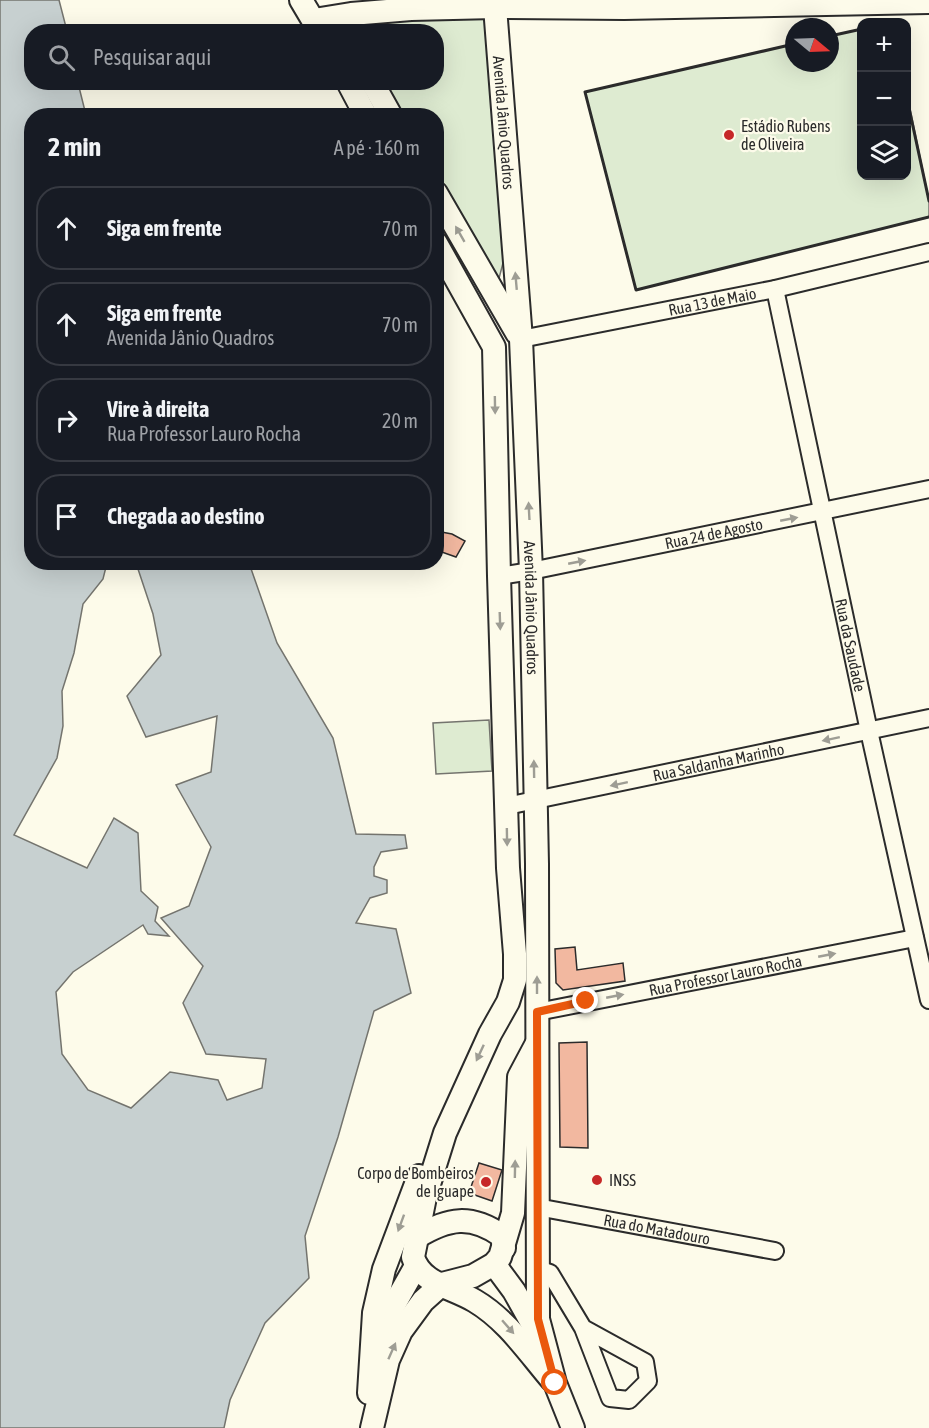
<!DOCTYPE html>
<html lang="pt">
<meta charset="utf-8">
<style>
:root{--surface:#171b24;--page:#242831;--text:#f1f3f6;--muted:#9ea1a6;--line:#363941}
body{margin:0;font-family:"Asap Condensed",sans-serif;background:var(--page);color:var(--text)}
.controls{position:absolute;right:18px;top:18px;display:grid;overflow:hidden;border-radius:12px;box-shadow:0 6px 24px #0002}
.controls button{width:54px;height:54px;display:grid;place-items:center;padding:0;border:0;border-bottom:2px solid var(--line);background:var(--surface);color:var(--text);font:30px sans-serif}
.compass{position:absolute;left:785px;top:18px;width:54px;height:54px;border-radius:50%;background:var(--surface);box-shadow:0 6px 24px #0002;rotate:109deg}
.stop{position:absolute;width:18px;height:18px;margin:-14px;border:4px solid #ea580c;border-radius:50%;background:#fff}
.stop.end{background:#ea580c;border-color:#fff;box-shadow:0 2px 6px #0008}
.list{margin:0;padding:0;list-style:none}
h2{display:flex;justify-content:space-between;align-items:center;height:78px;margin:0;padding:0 24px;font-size:26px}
h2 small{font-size:20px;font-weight:400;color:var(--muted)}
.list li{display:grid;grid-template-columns:39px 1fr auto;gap:18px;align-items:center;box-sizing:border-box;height:84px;margin:0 12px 12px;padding:0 12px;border:2px solid var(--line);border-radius:24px}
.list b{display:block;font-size:22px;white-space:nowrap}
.list p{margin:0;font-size:20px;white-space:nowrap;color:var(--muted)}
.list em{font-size:20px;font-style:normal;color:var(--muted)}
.icon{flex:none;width:33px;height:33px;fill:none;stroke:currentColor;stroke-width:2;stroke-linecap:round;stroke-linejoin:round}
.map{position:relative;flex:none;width:929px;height:1428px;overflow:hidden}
.search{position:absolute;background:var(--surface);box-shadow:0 6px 24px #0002;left:24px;top:24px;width:420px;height:66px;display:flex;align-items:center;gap:15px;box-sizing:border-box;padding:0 21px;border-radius:24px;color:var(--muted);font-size:22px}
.panel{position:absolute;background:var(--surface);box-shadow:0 6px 24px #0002;left:24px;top:108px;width:420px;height:462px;border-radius:24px}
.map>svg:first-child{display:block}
.green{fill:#deebd1;stroke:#74746e;stroke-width:1.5}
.water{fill:#c7d0d0;stroke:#74746e;stroke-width:1.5}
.building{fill:#f2b8a0;stroke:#2b2b2b;stroke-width:1.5}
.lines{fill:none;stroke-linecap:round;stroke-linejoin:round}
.street-casing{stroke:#2b2b2b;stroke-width:20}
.secondary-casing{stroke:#2b2b2b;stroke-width:26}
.street{stroke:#fdfbea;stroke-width:16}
.secondary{stroke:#fdfbea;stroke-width:22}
.wall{stroke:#2b2b2b;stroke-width:3}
.oneway{fill:#9e9d94}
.route{stroke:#ea580c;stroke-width:8}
.poi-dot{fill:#c62828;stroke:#fdfbea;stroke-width:2}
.labels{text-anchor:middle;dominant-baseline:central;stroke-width:4.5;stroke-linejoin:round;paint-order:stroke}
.street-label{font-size:16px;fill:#2b2b2b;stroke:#fdfbea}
.poi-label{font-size:16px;fill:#2b2b2b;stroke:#fdfbea;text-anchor:start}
</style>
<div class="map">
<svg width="929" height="1428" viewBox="0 0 929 1428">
<rect width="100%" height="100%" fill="#fdfbea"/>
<path class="green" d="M494,8L507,248L498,282L437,174L436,116L403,115L384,83L436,82V32L355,31L346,16Z
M861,29L862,176H906L907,94L929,201V217L636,290L585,92L794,44V63H830V36Z
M489,720L492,771L436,774L433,723Z"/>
<path class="water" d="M0,0H59L67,31L32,32V82L78,83L86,115L32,116V562L107,563L103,579L83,604L74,653L62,691L63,726L57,758L14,835L87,868L114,818L138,833L141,891L158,907L155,921L169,936L148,934L143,925L73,972L56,992L62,1054L88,1090L131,1108L170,1072L218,1080L227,1100L262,1088L266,1059L206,1054L183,1003L203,966L161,918L189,906L211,847L176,785L211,772L217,716L146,737L127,696L161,655L153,614L136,563H249L277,643L333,738L356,834L405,835L407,848L381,852L374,867V876L387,880V893L370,898L356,923L396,929L411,993L374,1011L338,1137L305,1236L309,1278L265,1323L230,1400L224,1428H0Z"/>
<path class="building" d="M436,531L452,534L465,541L456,557L436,550Z
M575,947L577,970L623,963L625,981L563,990L556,983L555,949Z
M587,1042L588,1148L560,1147L559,1043Z
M479,1163L502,1170L492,1201L469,1193Z"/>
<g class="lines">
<g class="street-casing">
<g id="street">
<path id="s1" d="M775,289L869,731L929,1000"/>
<path id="s2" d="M521,339L775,289L929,252"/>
<path id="s3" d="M499,576L531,571L929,489"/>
<path id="s4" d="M507,806L929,718"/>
<path id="s5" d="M537,1012L915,938"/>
<path id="s6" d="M537,1207L775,1251"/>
<path d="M538,1269L550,1273L583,1328L610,1398L629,1400L648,1381L645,1362L583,1328"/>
</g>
</g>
<g class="secondary-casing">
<g id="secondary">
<path d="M301,0L320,32"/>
<path id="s7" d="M495,7L521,339L531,571L537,864L538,1319L555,1383L573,1428"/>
<path d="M314,20L351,14L411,9L495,7L624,8L929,2"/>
<path d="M348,82L366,116"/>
<path d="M372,82L391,116"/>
<path d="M436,193L517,333"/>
<path d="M436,243L494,347L499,576L508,868L515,954V980L508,1002L490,1034L445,1133L425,1197L413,1257C421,1284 452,1287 475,1301C507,1320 528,1352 552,1380"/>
<path d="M417,1237C448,1218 471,1214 502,1236L504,1248"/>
<path d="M494,1264L514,1291L537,1332"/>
<path d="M379,1336L382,1326L416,1266"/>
<path d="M369,1393L374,1313L384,1269L419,1176"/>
<path d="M372,1428L388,1360L401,1331L423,1301L442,1284L473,1276L494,1264L500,1257L513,1213L519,1077L536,1045"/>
</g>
</g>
<use href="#street" class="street"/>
<use href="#secondary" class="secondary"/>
<path class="wall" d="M890,22H891
M830,36L862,29
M794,44L585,92L636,290L929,217
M906,94L929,201"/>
</g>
<defs><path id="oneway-solid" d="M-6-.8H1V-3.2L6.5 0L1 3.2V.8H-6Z" transform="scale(1.5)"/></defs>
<g class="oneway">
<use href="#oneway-solid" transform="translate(460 234) rotate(-120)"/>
<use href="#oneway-solid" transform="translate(516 281) rotate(-95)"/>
<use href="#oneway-solid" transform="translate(495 405) rotate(89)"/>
<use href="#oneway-solid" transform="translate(529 511) rotate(-93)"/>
<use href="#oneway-solid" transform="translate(789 519) rotate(-11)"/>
<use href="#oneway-solid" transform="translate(577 562) rotate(-11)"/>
<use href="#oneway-solid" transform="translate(500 621) rotate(88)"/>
<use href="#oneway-solid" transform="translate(831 739) rotate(168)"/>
<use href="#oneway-solid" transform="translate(534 769) rotate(-91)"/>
<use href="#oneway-solid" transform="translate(619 784) rotate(168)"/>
<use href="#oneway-solid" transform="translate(507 837) rotate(89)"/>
<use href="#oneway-solid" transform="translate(827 955) rotate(-11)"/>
<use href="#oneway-solid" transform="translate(537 985) rotate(-90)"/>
<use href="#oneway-solid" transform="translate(615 996) rotate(-11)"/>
<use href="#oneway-solid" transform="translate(480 1053) rotate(115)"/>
<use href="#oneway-solid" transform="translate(515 1169) rotate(-89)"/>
<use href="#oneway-solid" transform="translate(401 1223) rotate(110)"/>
<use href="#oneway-solid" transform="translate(508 1327) rotate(49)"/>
<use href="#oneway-solid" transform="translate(392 1351) rotate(-66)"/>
</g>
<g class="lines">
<path class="route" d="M555,1383L538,1319L537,1012L586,1001"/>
</g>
<g class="poi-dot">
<circle cx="729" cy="135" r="6"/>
<circle cx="597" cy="1180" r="6"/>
<circle cx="486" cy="1182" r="6"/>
</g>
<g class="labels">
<g class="street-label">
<text stroke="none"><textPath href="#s7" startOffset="116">Avenida Jânio Quadros</textPath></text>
<text stroke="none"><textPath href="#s2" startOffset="195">Rua 13 de Maio</textPath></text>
<text stroke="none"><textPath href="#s3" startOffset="219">Rua 24 de Agosto</textPath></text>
<text stroke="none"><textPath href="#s7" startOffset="602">Avenida Jânio Quadros</textPath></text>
<text stroke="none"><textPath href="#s1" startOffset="364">Rua da Saudade</textPath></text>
<text stroke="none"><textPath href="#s4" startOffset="216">Rua Saldanha Marinho</textPath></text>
<text stroke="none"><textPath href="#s5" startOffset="192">Rua Professor Lauro Rocha</textPath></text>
<text stroke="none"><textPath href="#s6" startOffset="122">Rua do Matadouro</textPath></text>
</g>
<g class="poi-label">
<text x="741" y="126">Estádio Rubens<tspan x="741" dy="18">de Oliveira</tspan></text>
<text x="474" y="1173" text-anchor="end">Corpo de Bombeiros<tspan x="474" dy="18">de Iguape</tspan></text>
<text x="609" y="1180">INSS</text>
</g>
</g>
</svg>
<div class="controls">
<button>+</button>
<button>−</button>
<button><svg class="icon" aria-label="layers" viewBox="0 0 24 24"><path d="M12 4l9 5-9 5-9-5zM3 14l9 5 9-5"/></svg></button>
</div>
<svg class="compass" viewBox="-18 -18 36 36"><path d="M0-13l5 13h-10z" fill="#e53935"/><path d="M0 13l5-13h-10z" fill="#9ea1a6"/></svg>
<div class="stop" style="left:555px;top:1383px"></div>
<div class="stop end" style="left:586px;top:1001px"></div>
<div class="search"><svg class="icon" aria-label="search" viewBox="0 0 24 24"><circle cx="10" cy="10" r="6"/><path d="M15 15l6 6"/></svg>Pesquisar aqui</div>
<section class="panel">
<h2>2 min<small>A pé · 160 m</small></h2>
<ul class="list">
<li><svg class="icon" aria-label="ahead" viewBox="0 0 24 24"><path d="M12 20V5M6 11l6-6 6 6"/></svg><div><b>Siga em frente</b></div><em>70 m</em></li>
<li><svg class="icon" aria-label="ahead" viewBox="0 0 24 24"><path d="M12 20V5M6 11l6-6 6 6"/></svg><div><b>Siga em frente</b><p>Avenida Jânio Quadros</p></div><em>70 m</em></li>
<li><svg class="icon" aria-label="right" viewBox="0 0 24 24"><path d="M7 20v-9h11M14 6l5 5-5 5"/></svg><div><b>Vire à direita</b><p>Rua Professor Lauro Rocha</p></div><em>20 m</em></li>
<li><svg class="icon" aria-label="arrive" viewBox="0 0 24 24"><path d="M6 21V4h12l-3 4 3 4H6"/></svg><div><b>Chegada ao destino</b></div></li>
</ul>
</section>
</div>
